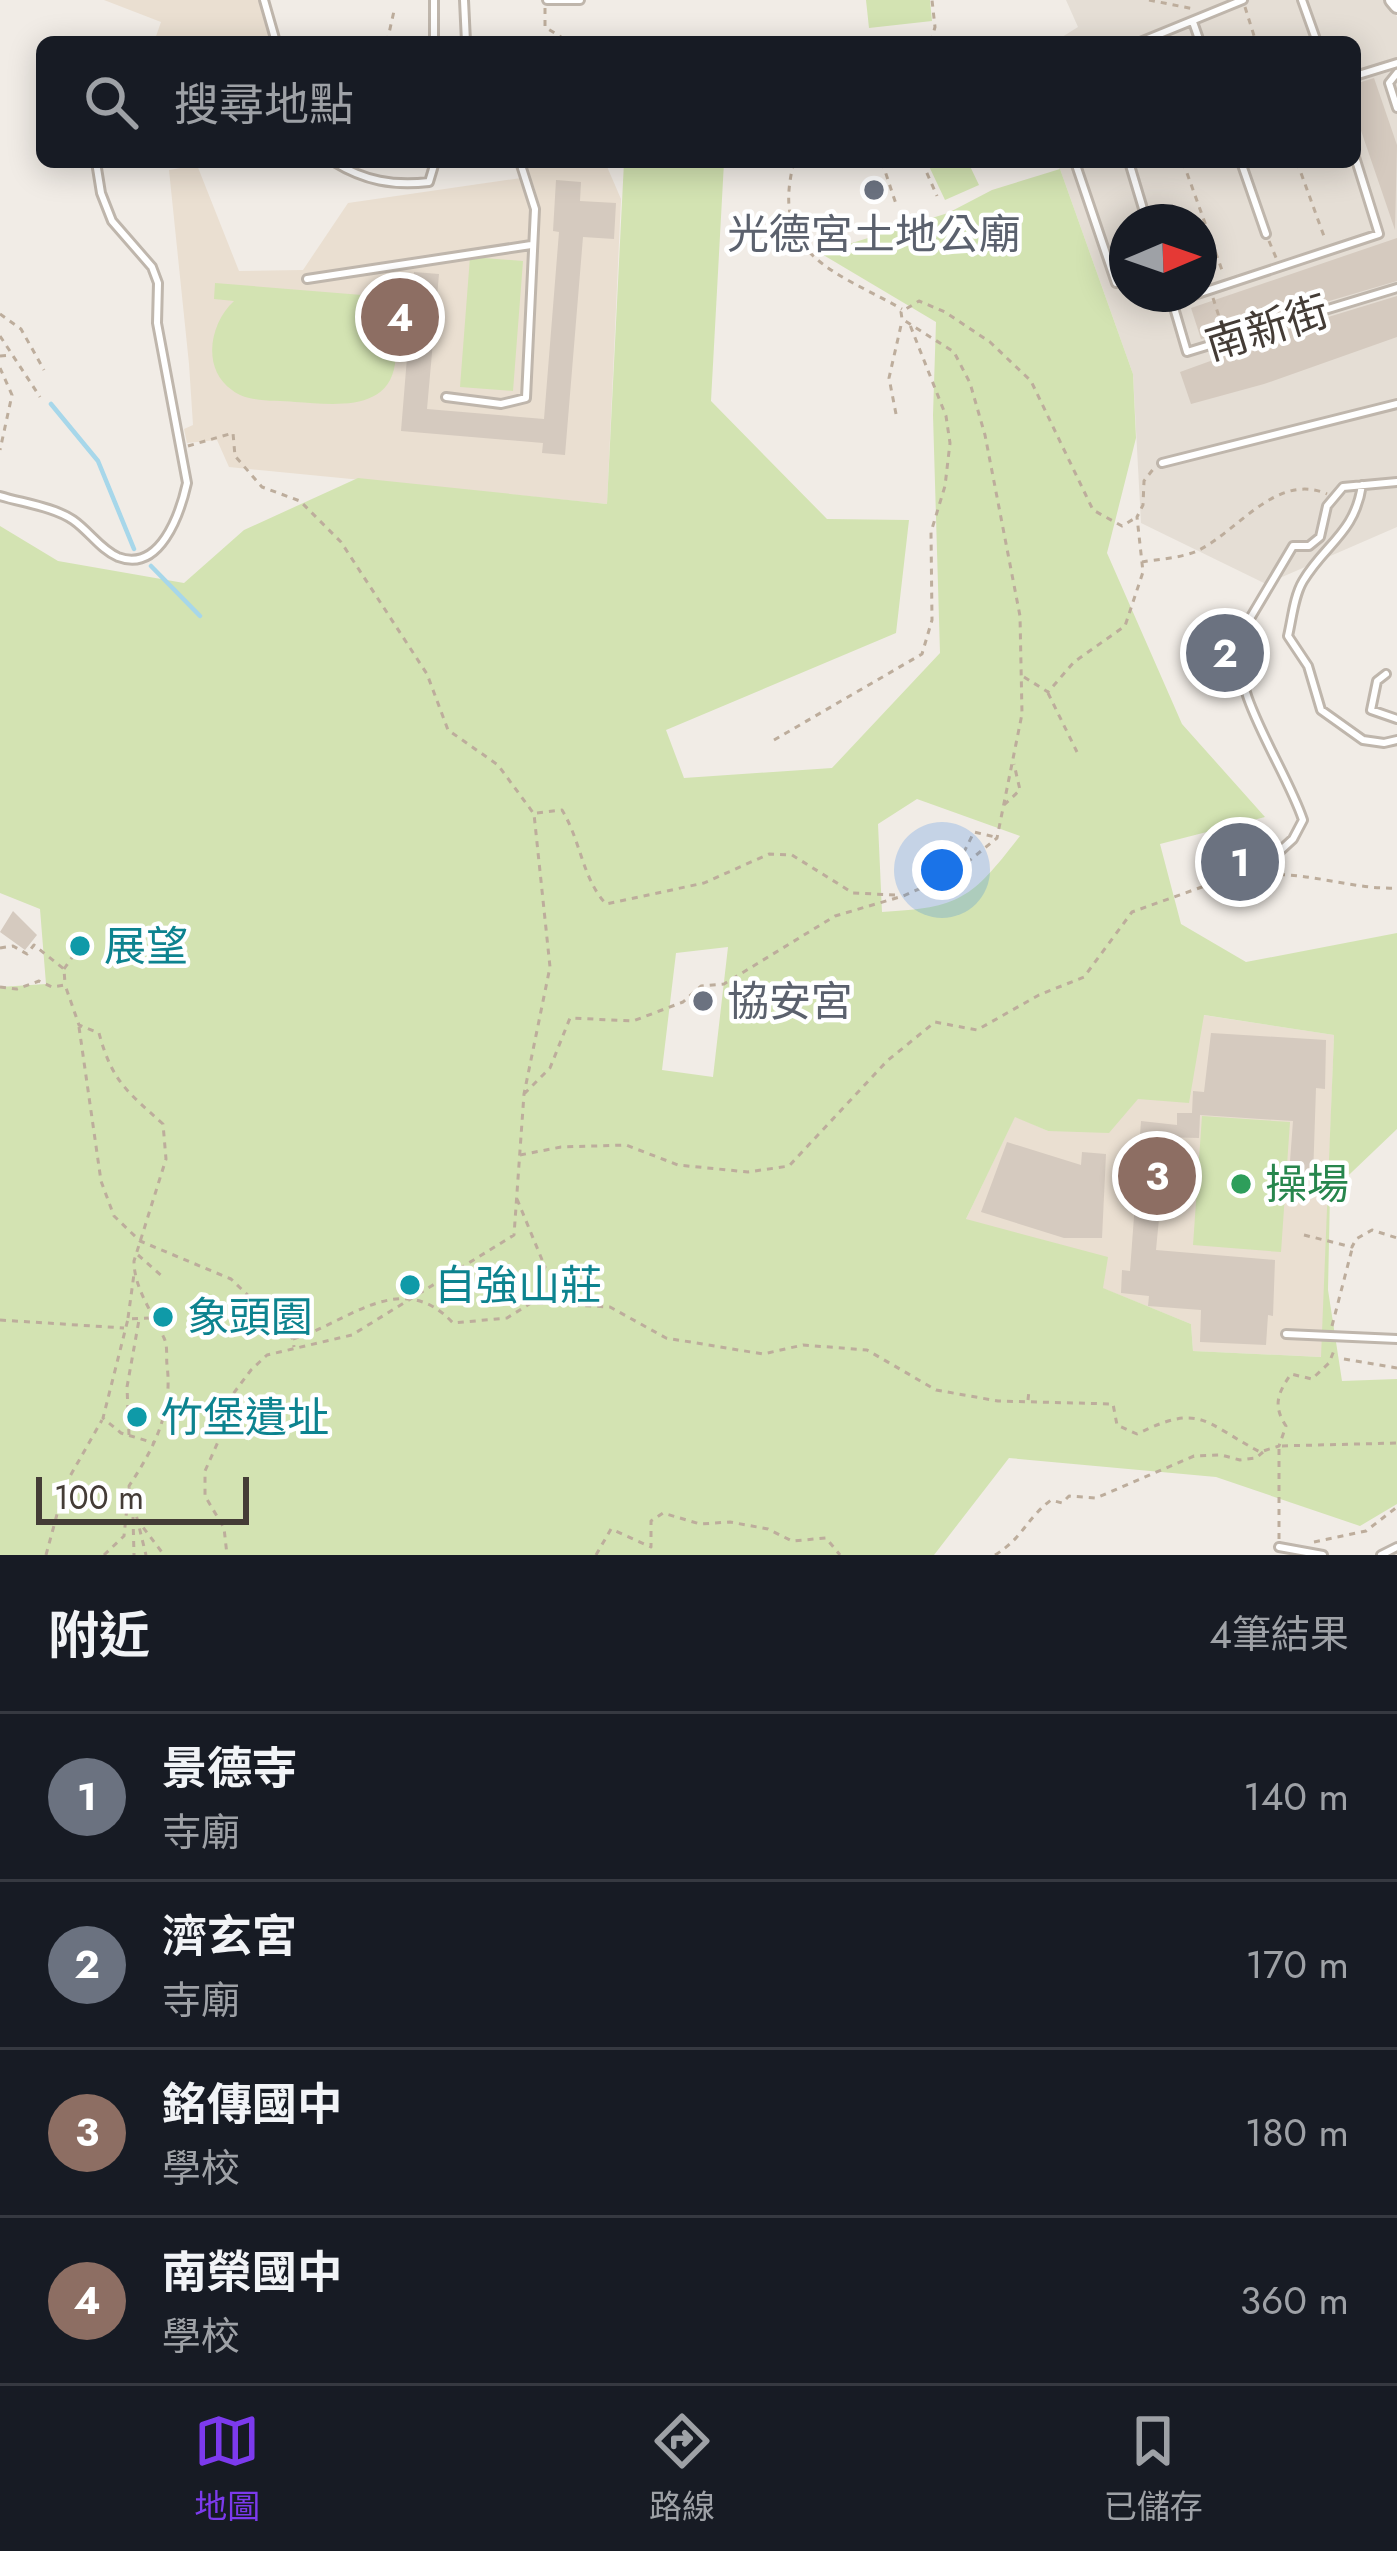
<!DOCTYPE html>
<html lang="zh-TW">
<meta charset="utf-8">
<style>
:root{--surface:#171b24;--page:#20242c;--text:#f1f3f6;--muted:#9ea1a6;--line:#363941;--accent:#7c3aed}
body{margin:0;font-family:Jost,"Noto Sans TC",sans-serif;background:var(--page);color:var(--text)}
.compass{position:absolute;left:1109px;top:204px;width:108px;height:108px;border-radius:50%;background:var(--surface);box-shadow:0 6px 30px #0003;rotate:88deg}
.scale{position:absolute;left:36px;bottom:30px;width:213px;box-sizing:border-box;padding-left:12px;border:6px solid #443c36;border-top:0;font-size:33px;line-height:42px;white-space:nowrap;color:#443c36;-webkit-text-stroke:9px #fff;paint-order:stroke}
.you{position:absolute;left:942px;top:870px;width:42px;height:42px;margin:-30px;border:9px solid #fff;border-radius:50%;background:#1a73e8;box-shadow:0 0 0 18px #1a73e833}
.badge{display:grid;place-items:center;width:78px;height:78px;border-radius:50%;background:var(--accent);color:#fff;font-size:39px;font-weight:700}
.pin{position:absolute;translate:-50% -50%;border:6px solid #fff;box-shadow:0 3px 12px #0006}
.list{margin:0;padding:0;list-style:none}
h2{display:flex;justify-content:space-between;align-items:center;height:156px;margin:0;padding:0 48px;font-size:51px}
h2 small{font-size:39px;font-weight:400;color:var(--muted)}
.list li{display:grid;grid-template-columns:78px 1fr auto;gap:36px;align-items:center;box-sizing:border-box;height:168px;padding:0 48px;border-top:3px solid var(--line)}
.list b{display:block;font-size:45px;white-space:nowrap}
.list p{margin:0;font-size:39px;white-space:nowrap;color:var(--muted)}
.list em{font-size:39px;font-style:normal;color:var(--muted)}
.icon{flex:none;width:66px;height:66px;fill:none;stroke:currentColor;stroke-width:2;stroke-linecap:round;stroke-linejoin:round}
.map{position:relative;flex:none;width:1397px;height:1555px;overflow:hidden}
.search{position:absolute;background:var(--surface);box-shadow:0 6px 30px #0003;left:36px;right:36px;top:36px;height:132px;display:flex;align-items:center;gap:30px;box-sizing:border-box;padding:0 42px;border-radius:18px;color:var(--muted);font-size:45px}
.sheet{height:828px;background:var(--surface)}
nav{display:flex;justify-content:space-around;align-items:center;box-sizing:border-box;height:168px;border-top:3px solid var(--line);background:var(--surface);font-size:33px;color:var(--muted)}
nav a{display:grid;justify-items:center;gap:6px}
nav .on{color:var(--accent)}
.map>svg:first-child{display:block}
.residential{fill:#e5ded5;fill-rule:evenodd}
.education{fill:#eadfd1}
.green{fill:#d3e3b2;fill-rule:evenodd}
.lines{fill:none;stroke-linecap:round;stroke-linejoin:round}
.stream{stroke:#a7d7ea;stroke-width:4.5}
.building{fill:#d5cabf}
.service-casing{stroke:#bfb6ac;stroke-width:12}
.minor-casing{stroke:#bfb6ac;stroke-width:18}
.path{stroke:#bdad9c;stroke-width:3;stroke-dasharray:6 6;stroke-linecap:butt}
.service{stroke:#fff;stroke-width:6}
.minor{stroke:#fff;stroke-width:12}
.worship-dot{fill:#6b7280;stroke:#fff;stroke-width:4.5}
.culture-dot{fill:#0f9aa8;stroke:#fff;stroke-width:4.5}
.leisure-dot{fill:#2e9e5b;stroke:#fff;stroke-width:4.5}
.labels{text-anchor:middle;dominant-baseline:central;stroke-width:9;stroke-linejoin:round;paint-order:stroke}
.worship-label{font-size:42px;fill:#5b616d;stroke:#fff}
.street-label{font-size:42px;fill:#443c36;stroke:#fff}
.culture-label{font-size:42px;fill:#0d838f;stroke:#fff;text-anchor:start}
.leisure-label{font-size:42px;fill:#27864d;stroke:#fff;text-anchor:start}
</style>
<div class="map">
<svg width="1397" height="1555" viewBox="0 0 1397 1555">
<rect width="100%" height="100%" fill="#f1ece6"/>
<path class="residential" d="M1066,0H1388L1397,17V527L1266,584L1141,523L1133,374L1060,169L1050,162H1355V42H1054L1078,27ZM1127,222H1199V294H1127Z"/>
<path class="education" d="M104,0H261L273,42H154L161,22Z
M524,162H605L621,199L607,504L229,467L217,440L187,443L184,429L193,425L189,364L169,170L197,165L239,271L303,270L348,203L521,178L526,192L535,189Z
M1203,1015L1334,1035L1322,1357L1193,1351L1191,1324L1102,1288L966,1219L1015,1116L1048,1131Z"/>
<path class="green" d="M866,0H930L932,21L869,28Z
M624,162H724L711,401L827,519L909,520L896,633L666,730L684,778L832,768L940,653L933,415L936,322L820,253L948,213L992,190L1060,169L1133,374L1136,438L1107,553L1182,724L1265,817L1160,844L1181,924L1246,962L1397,933V1129L1330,1193L1328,1290L1342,1381L1397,1379V1504L1360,1526L1216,1477L1009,1458L934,1555H0V987L46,984L40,909L0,893V526L58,561L184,583L244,530L358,478L607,504ZM917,799L1020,836C972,898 961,908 882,912L878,824ZM728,947L713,1077L662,1070L676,953ZM1204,1015L1334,1035L1321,1357L1193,1351L1191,1324L1103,1288L1108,1257L966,1219L1015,1117L1048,1131L1109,1133L1138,1099L1189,1103Z
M927,162H968L979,185L945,200Z
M470,257L523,261L513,391L460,387Z
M215,283L399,298L398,313H380C395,328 398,343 395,364C388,413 331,404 295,402C275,400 248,403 232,390C201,368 210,323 234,301L214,299Z
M1202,1116L1290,1122L1281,1252L1193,1245Z"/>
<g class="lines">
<path class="stream" d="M51,404L98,461L134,549
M151,566L200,616"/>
</g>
<path class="building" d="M1374,78L1397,145L1395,230L1355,113V84Z
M556,180L581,182L580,201L616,203L614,239L583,237L565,455L542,453L543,443L401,431L414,272L439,274L427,409L544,419L559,232L553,231Z
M1397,238V281L1201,339L1191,308Z
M1397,296V337L1264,384L1191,404L1180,372L1238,351L1236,345Z
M13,911L37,935L25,950L0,932Z
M1211,1033L1326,1040L1325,1089L1316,1088L1313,1177L1289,1175L1293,1121L1200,1115L1199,1138L1165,1137L1160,1186L1171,1187L1170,1208H1160L1156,1250L1275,1260L1273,1316L1268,1315L1266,1345L1200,1342L1201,1310L1148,1306L1149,1296L1121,1293L1122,1270L1130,1271L1141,1121L1177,1125V1113H1192L1193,1091L1204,1092Z
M1007,1142L1081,1165L1082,1152L1106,1154L1102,1238H1064L981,1212Z"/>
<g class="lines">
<g class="service-casing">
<path id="service" d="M264,0L276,42
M464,0L466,42
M547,0H580
M1302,0L1317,42
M1193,22L1200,42
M434,42V0
M1140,42L1243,0
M1397,73L1389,83L1397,108
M1355,76L1397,63
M334,162C365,181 393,186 429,182L435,162
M1075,162L1116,283L1127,280
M1129,162L1147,222
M1241,162L1266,234
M307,279L531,245
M1170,294L1187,352L1397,288
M1173,302L1379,234L1355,157
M446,397L501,404L526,398L535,209L520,162
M1162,463L1397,404
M1362,485C1355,533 1325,544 1303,581C1294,596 1292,619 1288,636L1308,666L1321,710L1363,740L1384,743L1397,740
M0,496C23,503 54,507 73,520C89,531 101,550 118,557C160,573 180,514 187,483L157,323L158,283L152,267L112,221L101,193L96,162
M1386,674L1377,681L1371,710L1397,719
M1255,874L1293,839L1303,820C1285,766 1230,693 1239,637L1293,546H1309L1320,537L1327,506L1343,487L1397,482
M1286,1334L1397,1339
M1279,1547L1323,1555
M1381,1555L1397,1547"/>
</g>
<g class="minor-casing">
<path id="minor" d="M1392,0L1397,6"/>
</g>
<path class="path" d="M1149,0L1194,9
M1245,7L1256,42
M545,8V27L569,42
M387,42L394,11
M931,42L935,27L932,0
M794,162C769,256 837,272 902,309
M882,162L896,204
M922,162L937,196
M1183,162L1223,273
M1297,162L1325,239
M1269,241L1277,260
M1213,298L1223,329
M0,314L21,329L44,370
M0,336L40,397
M0,356L12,355
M0,368L12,395L0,450
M896,414L889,378L902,321
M188,446L233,433L235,456L262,487L300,501L341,542L427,674L448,730L498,765L534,814L550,967L524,1094L514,1235L352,1335L267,1355L251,1370L230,1398L229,1417L205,1471V1496L224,1528L227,1555
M1142,562C1159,559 1183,558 1199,550C1239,530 1277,472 1327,494
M1024,677L1048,692L1074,662L1125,626L1143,572L1137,517L1143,505L1144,481L1154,468
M1048,693L1077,752
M774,740L922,654L932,620L931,532L945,486L950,443L946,416L910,325
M1004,805L1020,790L1014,764
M537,813L562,810C581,841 582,878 606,904L704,883L769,854L792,855L853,893L895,895
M953,874L974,832L995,837
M1267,875C1311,872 1353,890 1397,888
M0,948L13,946L27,954L34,945L64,969L65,984
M64,969L80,946
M0,987L17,989L39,981L52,987L65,985L79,1025L99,1033C112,1082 128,1092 163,1124L166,1159L134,1261C134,1289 153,1313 164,1338C168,1346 166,1356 167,1365C173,1412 154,1448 129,1486L146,1555
M79,1027L101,1181L114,1216L140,1241L231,1279L293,1339L294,1347
M524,1094L550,1068L570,1018L633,1021L683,1002L701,986L724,984L835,916L903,896L953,874L997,838L1022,714L1020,616L985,435L970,383L954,352L902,319L901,312L919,301L945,312L990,342L1031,381L1093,510L1122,526L1137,517
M520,1155L561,1147L626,1145L678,1165L748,1172L789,1166L887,1061L935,1022L977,1030L1039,995L1084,977L1132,912L1227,878L1246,877
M517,1199L545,1267L531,1302
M1304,1235L1352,1247L1356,1239L1372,1230L1397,1238
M138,1255L163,1277
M128,1318L134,1274
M150,1318L128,1319L103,1418L121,1433L154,1443
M0,1320L124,1328
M1332,1326L1352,1249
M293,1339C348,1323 401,1267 453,1323L507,1318L531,1303L610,1307L666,1338L763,1354L803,1345L867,1350L936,1390L998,1401L1113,1404L1117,1425L1137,1434C1200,1403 1202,1421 1260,1452L1279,1446L1286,1426C1273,1406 1277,1394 1291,1374L1312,1379L1329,1363L1335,1348
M1344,1359L1397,1368
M1028,1400L1029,1390
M129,1435L127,1387L139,1320
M133,1517L134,1555
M136,1518L164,1555
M1279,1539V1446L1397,1443
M1314,1542L1366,1531L1397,1507
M46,1555L65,1485L102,1420
M104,1555L124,1536L129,1488
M596,1555L611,1529L651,1547V1521L663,1513L700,1524L730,1522L768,1529L792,1541L826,1538L840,1555
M995,1555C1023,1538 1026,1519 1051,1500L1062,1503L1069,1496L1096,1498L1194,1456L1221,1455L1240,1460L1256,1458L1263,1452"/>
<use href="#service" class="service"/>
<use href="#minor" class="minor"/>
</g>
<g class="worship-dot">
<circle cx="874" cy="190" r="12"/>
<circle cx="703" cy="1001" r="12"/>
</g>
<g class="culture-dot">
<circle cx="80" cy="946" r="12"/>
<circle cx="410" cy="1285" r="12"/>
<circle cx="163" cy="1317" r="12"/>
<circle cx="137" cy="1417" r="12"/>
</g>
<circle class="leisure-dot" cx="1241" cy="1184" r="12"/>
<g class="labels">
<g class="worship-label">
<text x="874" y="234">光德宮土地公廟</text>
<text x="727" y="1001" text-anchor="start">協安宮</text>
</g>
<g class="street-label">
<text transform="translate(1267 328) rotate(-17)">南新街</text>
</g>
<g class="culture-label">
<text x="104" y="946">展望</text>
<text x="434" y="1285">自強山莊</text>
<text x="187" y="1317">象頭園</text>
<text x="161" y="1417">竹堡遺址</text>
</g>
<g class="leisure-label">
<text x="1265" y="1184">操場</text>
</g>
</g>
</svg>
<svg class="compass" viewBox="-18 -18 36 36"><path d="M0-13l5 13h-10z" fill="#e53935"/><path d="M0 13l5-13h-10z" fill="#9ea1a6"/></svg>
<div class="scale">100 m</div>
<div class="you"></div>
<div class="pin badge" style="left:1240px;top:862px;background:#6b7280">1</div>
<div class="pin badge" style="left:1225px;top:653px;background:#6b7280">2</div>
<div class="pin badge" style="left:1157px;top:1176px;background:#8d6e63">3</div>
<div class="pin badge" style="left:400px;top:317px;background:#8d6e63">4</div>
<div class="search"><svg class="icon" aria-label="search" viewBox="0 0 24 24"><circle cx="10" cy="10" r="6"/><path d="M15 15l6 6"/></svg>搜尋地點</div>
</div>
<section class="sheet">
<h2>附近<small>4筆結果</small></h2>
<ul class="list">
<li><span class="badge" style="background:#6b7280">1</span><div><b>景德寺</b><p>寺廟</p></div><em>140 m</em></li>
<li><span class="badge" style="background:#6b7280">2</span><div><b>濟玄宮</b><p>寺廟</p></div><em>170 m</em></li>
<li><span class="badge" style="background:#8d6e63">3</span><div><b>銘傳國中</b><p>學校</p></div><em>180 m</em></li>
<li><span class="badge" style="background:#8d6e63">4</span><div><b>南榮國中</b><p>學校</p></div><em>360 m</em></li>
</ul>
</section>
<nav>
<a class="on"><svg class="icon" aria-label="map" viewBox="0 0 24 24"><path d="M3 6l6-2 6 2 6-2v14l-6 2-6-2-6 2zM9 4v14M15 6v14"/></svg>地圖</a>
<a><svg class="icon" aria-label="directions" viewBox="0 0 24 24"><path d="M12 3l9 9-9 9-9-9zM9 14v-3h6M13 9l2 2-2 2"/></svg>路線</a>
<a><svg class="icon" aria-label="saved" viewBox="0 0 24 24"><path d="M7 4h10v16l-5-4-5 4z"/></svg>已儲存</a>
</nav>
